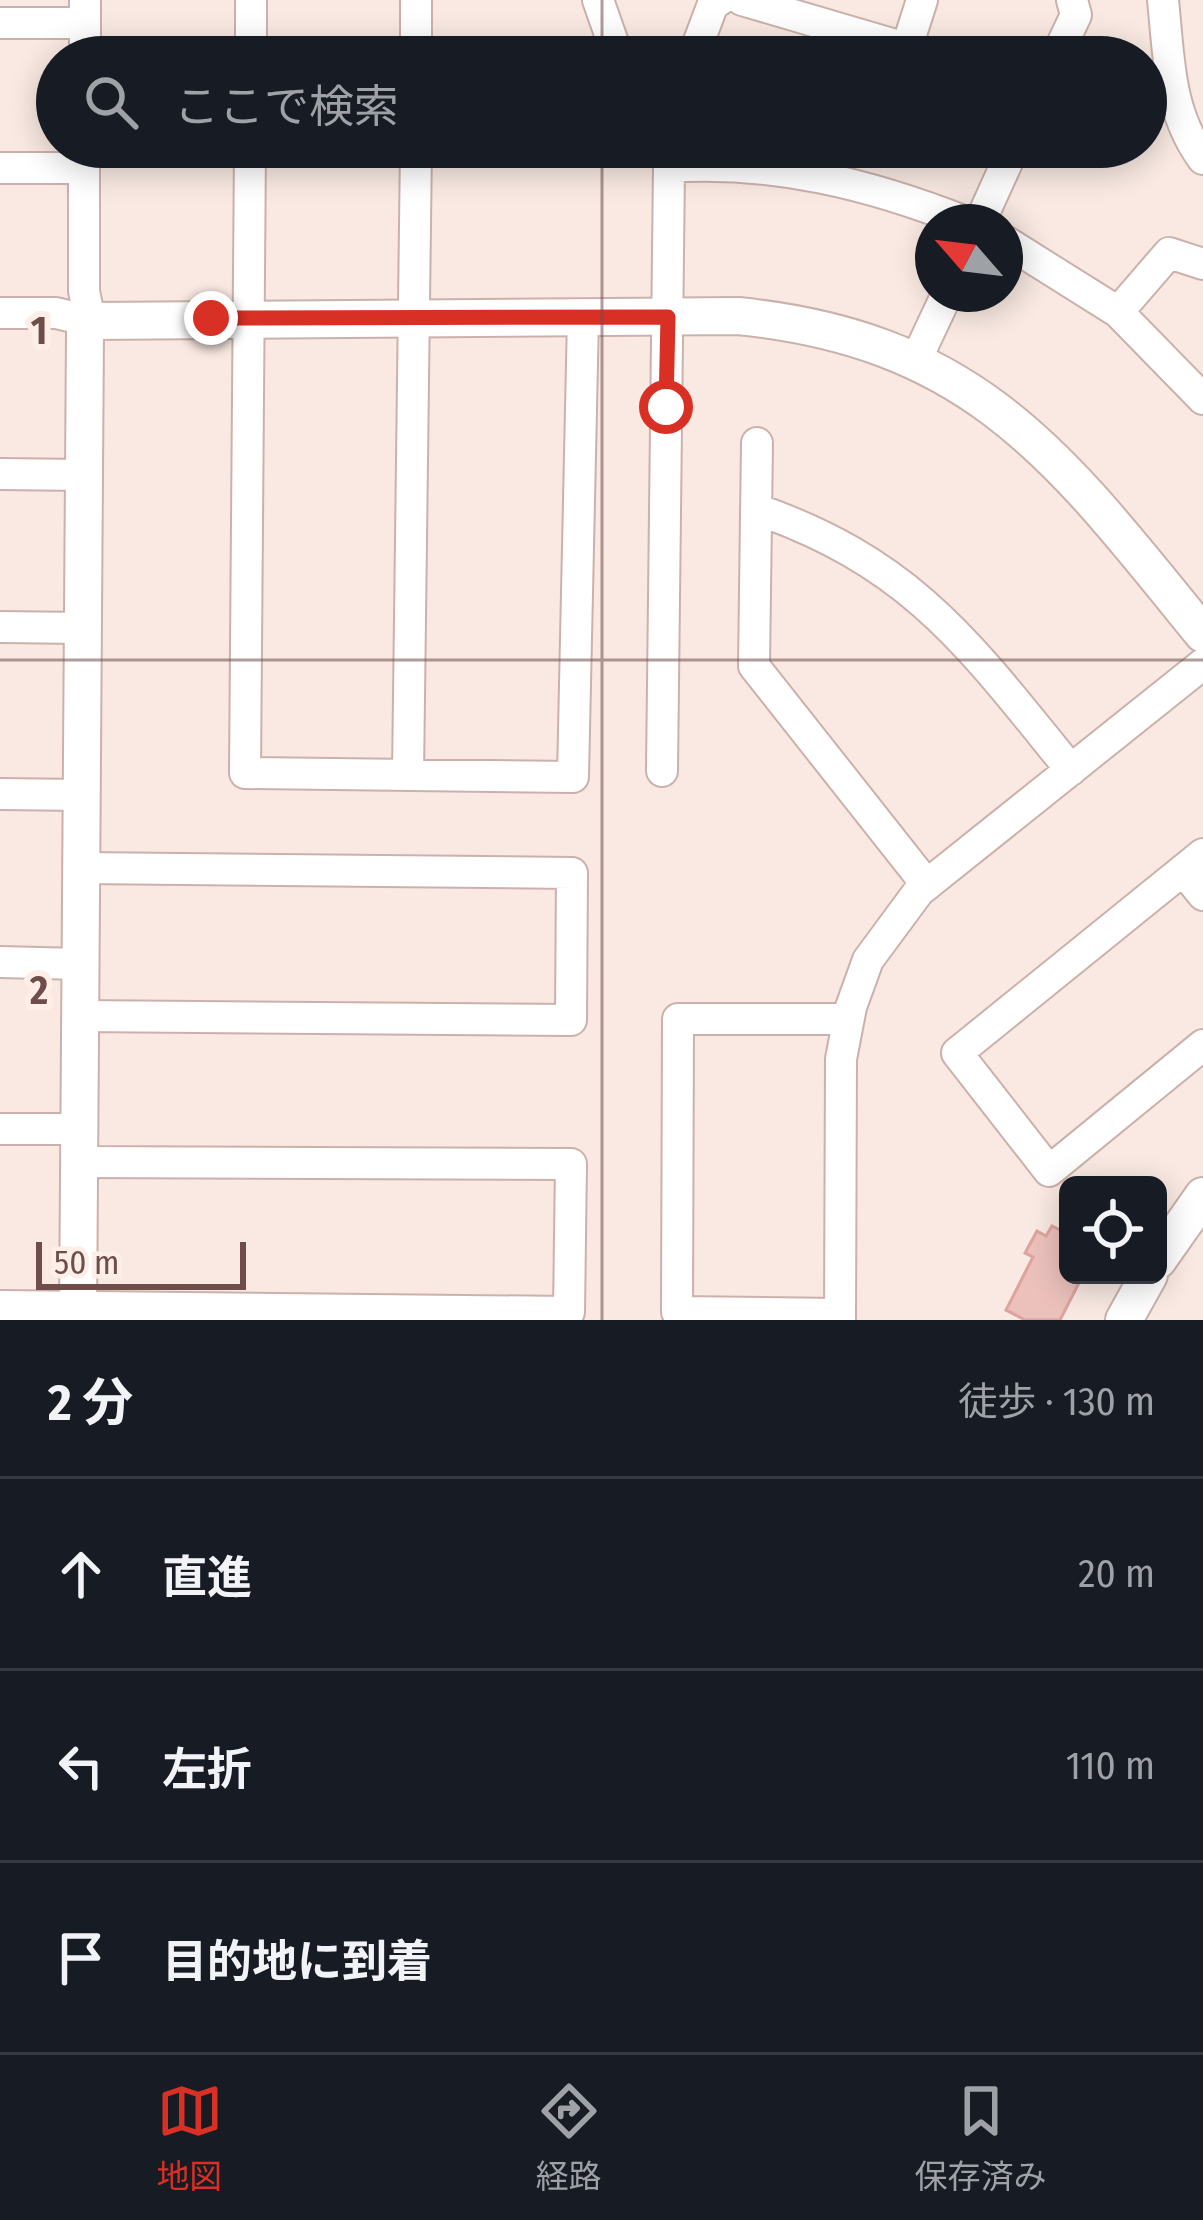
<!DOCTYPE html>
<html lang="ja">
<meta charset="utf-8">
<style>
:root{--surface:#171b24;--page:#242831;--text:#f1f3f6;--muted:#9ea1a6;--line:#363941;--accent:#d93025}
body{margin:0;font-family:"Fira Sans Condensed","Noto Sans JP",sans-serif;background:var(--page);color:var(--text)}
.controls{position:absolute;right:36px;bottom:36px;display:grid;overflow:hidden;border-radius:18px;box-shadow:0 6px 30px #0003}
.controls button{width:108px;height:108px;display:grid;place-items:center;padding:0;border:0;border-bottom:3px solid var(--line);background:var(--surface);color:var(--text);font:60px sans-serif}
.compass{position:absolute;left:915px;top:204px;width:108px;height:108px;border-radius:50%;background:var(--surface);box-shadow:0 6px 30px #0003;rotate:298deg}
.scale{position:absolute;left:36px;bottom:30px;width:210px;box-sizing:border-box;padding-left:12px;border:6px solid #6e4d4b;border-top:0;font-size:33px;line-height:42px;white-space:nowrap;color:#6e4d4b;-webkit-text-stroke:9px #fdeee7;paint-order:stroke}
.stop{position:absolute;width:36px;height:36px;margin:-27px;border:9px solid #d93025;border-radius:50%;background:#fff}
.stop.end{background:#d93025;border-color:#fff;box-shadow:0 3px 12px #0008}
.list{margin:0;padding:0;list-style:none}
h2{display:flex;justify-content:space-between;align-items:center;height:156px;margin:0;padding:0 48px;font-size:51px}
h2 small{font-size:39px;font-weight:400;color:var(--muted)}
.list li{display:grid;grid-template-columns:78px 1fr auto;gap:36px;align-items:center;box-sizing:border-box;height:192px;padding:0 48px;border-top:3px solid var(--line)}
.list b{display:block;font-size:45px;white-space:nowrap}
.list em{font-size:39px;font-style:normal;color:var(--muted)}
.icon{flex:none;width:66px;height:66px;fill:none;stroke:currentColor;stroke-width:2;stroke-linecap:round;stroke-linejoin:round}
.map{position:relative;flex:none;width:1203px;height:1320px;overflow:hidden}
.search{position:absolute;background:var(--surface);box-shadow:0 6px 30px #0003;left:36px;right:36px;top:36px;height:132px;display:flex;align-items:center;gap:30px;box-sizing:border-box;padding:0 42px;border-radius:66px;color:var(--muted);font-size:45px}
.sheet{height:732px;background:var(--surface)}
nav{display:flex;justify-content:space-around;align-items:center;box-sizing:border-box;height:168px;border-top:3px solid var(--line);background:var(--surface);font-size:33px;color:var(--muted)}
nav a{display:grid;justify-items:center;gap:6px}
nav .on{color:var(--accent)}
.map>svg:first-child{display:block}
.building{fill:#ecc1bc;stroke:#dda39e;stroke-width:3}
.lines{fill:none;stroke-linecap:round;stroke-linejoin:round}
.minor-casing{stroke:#cbb1ac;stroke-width:34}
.tertiary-casing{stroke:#cbb1ac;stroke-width:40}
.minor{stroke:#fff;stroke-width:30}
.tertiary{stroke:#fff;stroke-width:36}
.route{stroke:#d93025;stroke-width:15}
.grid{fill:none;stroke:#6e4d4b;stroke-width:3;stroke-opacity:0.55}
.grid-label{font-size:39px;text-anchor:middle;font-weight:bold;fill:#6e4d4b;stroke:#fdeee7;stroke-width:12;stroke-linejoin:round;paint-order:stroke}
</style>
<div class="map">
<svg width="1203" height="1320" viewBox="0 0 1203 1320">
<rect width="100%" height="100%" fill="#f9e9e2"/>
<path class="building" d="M1068,1214V1275H1083L1060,1320H1025L1006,1310L1033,1257L1025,1253L1037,1231L1046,1236L1052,1226L1060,1230Z"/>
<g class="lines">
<g class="minor-casing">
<path id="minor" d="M598,0L618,57
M742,0L936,57
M1163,0C1169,57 1168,112 1203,159
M0,23H85
M907,47L922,0
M85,57V0
M251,57V0
M416,57V0
M693,57L713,4L720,0
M1056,57L1076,15L1072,0
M250,147L245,773L573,777L583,317
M0,168H84
M980,222L1014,147
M1005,241L1118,312L1203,399
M1118,312L1169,253L1203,264
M0,313H56L90,321L84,291V147
M916,360L947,294
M757,443L754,666L927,885
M0,474L84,475
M756,509C914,564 970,646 1071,770
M0,627L83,628
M662,771L669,167C773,160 870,184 966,222
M408,775L416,147
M0,794L82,795
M1203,854L957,1053L1049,1171L1203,1045
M1183,870L1203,895
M0,962L81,964
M80,1016L571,1020L572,873L81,868
M0,1129H79
M0,1306L569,1312L571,1164L79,1162
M840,1314L677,1312L678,1019H848
M840,1320L841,1059L851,1007L868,960L919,891L1203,664"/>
</g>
<g class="tertiary-casing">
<path id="tertiary" d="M1158,1260L1203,1196
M78,1320L85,332L90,321L738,316C978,340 1062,461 1203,634
M1124,1320L1149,1275"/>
</g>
<use href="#minor" class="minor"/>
<use href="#tertiary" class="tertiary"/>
</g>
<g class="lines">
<path class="route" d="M211,318L668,317L666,407"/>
</g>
<path class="grid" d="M602,0V57M602,147V1320M0,660H1203"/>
<g class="grid-label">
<text x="39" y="344">1</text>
<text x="39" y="1004">2</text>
</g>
</svg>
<div class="controls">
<button><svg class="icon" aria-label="locate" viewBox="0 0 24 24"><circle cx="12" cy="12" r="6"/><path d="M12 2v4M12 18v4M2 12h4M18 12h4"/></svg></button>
</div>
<svg class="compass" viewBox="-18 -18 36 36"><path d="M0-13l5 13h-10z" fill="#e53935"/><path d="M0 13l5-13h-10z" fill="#9ea1a6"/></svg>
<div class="scale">50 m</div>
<div class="stop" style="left:666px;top:407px"></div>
<div class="stop end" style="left:211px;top:318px"></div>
<div class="search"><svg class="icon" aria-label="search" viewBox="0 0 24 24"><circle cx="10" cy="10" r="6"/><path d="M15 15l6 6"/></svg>ここで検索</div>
</div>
<section class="sheet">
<h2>2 分<small>徒歩 · 130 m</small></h2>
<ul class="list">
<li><svg class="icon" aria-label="ahead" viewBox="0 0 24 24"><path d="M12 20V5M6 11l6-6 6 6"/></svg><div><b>直進</b></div><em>20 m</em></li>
<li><svg class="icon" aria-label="left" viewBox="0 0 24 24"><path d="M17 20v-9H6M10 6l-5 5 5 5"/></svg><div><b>左折</b></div><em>110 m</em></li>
<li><svg class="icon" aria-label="arrive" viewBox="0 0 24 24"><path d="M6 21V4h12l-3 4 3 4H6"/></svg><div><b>目的地に到着</b></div></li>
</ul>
</section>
<nav>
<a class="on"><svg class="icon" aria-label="map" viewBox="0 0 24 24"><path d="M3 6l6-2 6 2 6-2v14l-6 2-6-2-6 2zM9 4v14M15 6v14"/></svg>地図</a>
<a><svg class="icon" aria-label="directions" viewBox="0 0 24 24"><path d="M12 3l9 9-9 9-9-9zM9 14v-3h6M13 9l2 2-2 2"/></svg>経路</a>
<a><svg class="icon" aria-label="saved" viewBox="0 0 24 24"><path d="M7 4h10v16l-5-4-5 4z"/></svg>保存済み</a>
</nav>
